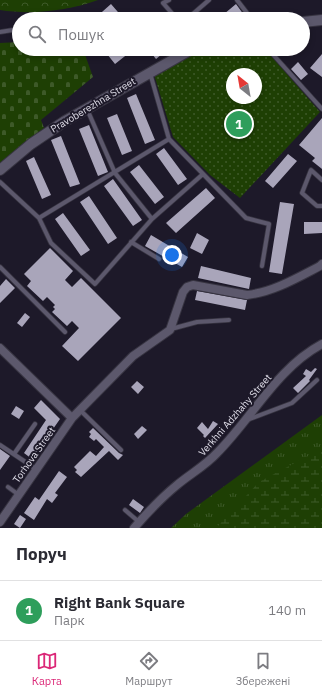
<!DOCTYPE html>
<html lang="uk">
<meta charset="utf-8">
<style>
:root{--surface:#fff;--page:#f2f2f3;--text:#2b2b33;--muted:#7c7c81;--line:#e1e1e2;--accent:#db2777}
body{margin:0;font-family:"IBM Plex Sans",sans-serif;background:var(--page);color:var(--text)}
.compass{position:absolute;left:226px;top:68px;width:36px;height:36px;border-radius:50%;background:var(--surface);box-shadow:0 2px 6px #0003;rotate:329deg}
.you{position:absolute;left:172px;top:255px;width:14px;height:14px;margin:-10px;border:3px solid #fff;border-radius:50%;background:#1a73e8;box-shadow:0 0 0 6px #1a73e833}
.badge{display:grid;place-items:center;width:26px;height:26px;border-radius:50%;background:var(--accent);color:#fff;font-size:13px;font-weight:700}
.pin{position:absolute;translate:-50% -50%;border:2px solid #fff;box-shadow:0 1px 4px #0006}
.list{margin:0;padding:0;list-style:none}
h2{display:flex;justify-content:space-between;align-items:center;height:52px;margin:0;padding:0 16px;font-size:17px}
h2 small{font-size:13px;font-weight:400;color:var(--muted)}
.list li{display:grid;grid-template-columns:26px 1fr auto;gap:12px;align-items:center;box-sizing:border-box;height:60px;padding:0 16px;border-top:1px solid var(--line)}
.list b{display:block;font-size:15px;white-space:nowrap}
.list p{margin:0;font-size:13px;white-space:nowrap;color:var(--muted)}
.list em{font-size:13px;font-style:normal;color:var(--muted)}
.icon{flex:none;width:22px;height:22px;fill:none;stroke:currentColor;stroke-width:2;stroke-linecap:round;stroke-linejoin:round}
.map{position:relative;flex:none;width:322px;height:528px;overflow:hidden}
.search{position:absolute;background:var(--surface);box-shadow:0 2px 6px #0003;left:12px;right:12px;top:12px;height:44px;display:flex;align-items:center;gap:10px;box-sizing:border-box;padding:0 14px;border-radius:22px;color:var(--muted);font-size:15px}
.sheet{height:112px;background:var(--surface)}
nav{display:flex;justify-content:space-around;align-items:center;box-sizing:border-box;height:56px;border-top:1px solid var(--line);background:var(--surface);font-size:11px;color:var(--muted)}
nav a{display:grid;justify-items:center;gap:2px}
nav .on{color:var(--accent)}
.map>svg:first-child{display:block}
.grass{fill:url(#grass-tufts)}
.forest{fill:url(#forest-crowns)}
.wetland{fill:url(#wetland-marsh)}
.cemetery{fill:url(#cemetery-stones)}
.park{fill:url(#park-dots);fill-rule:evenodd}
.building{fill:#a9a5ba}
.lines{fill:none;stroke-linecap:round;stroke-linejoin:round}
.service-casing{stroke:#373441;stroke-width:5.5}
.minor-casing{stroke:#373441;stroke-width:10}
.tertiary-casing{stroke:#373441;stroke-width:12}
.service{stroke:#5c586c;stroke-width:4}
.minor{stroke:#5c586c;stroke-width:8}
.tertiary{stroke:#5c586c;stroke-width:10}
.labels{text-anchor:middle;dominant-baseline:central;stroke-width:4;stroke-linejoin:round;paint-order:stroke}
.street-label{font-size:10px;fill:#e1dfea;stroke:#1d1929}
</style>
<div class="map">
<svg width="322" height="528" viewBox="0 0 322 528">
<defs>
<pattern id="grass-tufts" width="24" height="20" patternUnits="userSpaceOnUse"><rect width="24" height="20" fill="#1e3f04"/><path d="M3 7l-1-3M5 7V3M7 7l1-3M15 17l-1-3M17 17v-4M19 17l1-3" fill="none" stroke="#3e5a29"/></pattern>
<pattern id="forest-crowns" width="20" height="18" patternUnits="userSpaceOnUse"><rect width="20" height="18" fill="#1e3f04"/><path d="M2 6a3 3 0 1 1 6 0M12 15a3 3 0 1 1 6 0" fill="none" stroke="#3e5a29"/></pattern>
<pattern id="wetland-marsh" width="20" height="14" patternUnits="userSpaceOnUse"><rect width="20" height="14" fill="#1e3f04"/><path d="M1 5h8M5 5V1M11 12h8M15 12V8" fill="none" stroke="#3e5a29"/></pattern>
<pattern id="cemetery-stones" width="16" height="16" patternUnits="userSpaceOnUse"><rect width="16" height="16" fill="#1e3f04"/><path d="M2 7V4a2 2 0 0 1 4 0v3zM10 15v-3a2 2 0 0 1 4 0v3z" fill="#3e5a29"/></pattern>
<pattern id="park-dots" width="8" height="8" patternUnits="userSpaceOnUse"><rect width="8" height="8" fill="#1e3f04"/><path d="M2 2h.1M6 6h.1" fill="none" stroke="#3e5a29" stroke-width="1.8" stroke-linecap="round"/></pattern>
</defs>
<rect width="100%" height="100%" fill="#1d1929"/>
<path class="grass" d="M322,415V528H171L186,514Z"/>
<path class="forest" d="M0,0H98C68,11 31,15 0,10Z"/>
<path class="wetland" d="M322,451V528H216L259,482L306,457Z"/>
<path class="cemetery" d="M19,42V49H83L93,77L41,120L44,128L0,163V43Z"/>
<path class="park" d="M192,49H265L320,112L240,198L210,175L173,137L153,71ZM232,74H256V98H232Z"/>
<path class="building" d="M111,4L124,19H94Z
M236,4L244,15L239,19H228L224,14Z
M103,49H134L115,64Z
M148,49H168L156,59Z
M322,54V77L310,68Z
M298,62L308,74L301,80L291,69Z
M136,94L155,140L145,144L127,98Z
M117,114L132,151L122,155L107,118Z
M322,118V169L312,161L315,158L299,145Z
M89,125L108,172L98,176L79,129Z
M61,136L80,184L70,187L51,140Z
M164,148L187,179L178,185L156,154Z
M288,154L297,161L273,188L265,181Z
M34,157L51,195L42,199L26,161Z
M139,165L164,197L155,204L130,172Z
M113,179L142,220L133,226L104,186Z
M206,188L215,198L176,233L166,223Z
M89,196L117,238L108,244L80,202Z
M280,202L294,204L282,274L269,272Z
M63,213L90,250L81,256L55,219Z
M304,222H322V233L304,234Z
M197,233L209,240L202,254L190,248Z
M151,235L188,257L182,267L145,246Z
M50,248L73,271L65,280L72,287L81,278L121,318L78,361L62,346L79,328L72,321L67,326L52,312L55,309L53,307L55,305L47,297L43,301L27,286L31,281L24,274Z
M201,266L251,278L249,289L198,278Z
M6,279L15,288L0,303V286Z
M197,291L247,300L245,310L195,300Z
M25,313L30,317L22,327L17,323Z
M315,368L317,369L309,380L310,381L298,393L293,388L306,376L303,374L306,369L311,372Z
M137,381L144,387L138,394L131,387Z
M41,400L60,419L32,459L24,453L46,420L34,408Z
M16,406L24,411L19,419L11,414Z
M213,421L218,424L205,438L203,436L204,435L197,428L202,422L208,429Z
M142,426L147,430L138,439L134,434Z
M93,428L119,453L123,455L118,460L109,451L81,477L75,472L77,470L74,467L90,451L96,456L104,447L96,439L94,441L89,437L91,434L89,432Z
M0,449L10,456L0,470Z
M59,471L67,477L55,493L58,495L52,503L47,499L34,520L24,513L35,497L39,500Z
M133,499L144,507L140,513L129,505Z
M20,515L26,519L20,528L14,524Z"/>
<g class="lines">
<g class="service-casing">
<path id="service" d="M169,0L163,3L177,19
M237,0L247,13L248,19
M187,19L209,0
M0,32L19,29
M268,49L322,109
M150,73L169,139L246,218L269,224L262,266
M87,109L115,173L152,219
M322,180L311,170L302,193L317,206H322
M0,182L39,218L51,243L95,284L152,219L203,174
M39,218L169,139
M131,242L159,259
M0,267L65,332
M171,329L197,322L229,320
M80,410L121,450
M247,420L292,403L317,380
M0,445L36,469
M14,454L35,424
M8,487L19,495
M125,510L139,522"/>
</g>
<g class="minor-casing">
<path id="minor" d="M0,348L72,418
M0,522L72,418L133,356L170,330L183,292L187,287L193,285L247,295C273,292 297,278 320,266L322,264
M134,528C147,513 161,498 177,485C190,474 205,466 217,453C252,418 277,368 322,344"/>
</g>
<g class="tertiary-casing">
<path id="tertiary" d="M303,22L322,20
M0,170L31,144L65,121L192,49"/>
</g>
<use href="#service" class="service"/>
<use href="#minor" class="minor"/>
<use href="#tertiary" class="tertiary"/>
</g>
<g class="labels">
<g class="street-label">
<text transform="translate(93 105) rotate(-31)">Pravoberezhna Street</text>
<text transform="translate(235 415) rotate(-49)">Verkhni Adzhahy Street</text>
<text transform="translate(34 455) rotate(-55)">Torhova Street</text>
</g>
</g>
</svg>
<svg class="compass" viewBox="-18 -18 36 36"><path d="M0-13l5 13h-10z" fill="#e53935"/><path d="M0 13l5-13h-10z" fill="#7c7c81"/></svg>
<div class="you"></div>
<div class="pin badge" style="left:239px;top:124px;background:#2e9e5b">1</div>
<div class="search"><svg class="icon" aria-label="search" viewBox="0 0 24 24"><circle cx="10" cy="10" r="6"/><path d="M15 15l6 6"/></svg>Пошук</div>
</div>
<section class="sheet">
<h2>Поруч<small></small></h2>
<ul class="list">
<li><span class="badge" style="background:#2e9e5b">1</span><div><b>Right Bank Square</b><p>Парк</p></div><em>140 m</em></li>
</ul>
</section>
<nav>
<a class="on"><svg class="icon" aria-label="map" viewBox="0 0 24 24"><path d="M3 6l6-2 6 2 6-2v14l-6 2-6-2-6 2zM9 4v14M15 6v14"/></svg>Карта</a>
<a><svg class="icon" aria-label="directions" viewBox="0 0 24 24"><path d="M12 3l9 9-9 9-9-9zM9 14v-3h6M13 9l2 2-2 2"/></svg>Маршрут</a>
<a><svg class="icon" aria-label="saved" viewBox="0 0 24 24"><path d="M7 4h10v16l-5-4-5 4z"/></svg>Збережені</a>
</nav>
